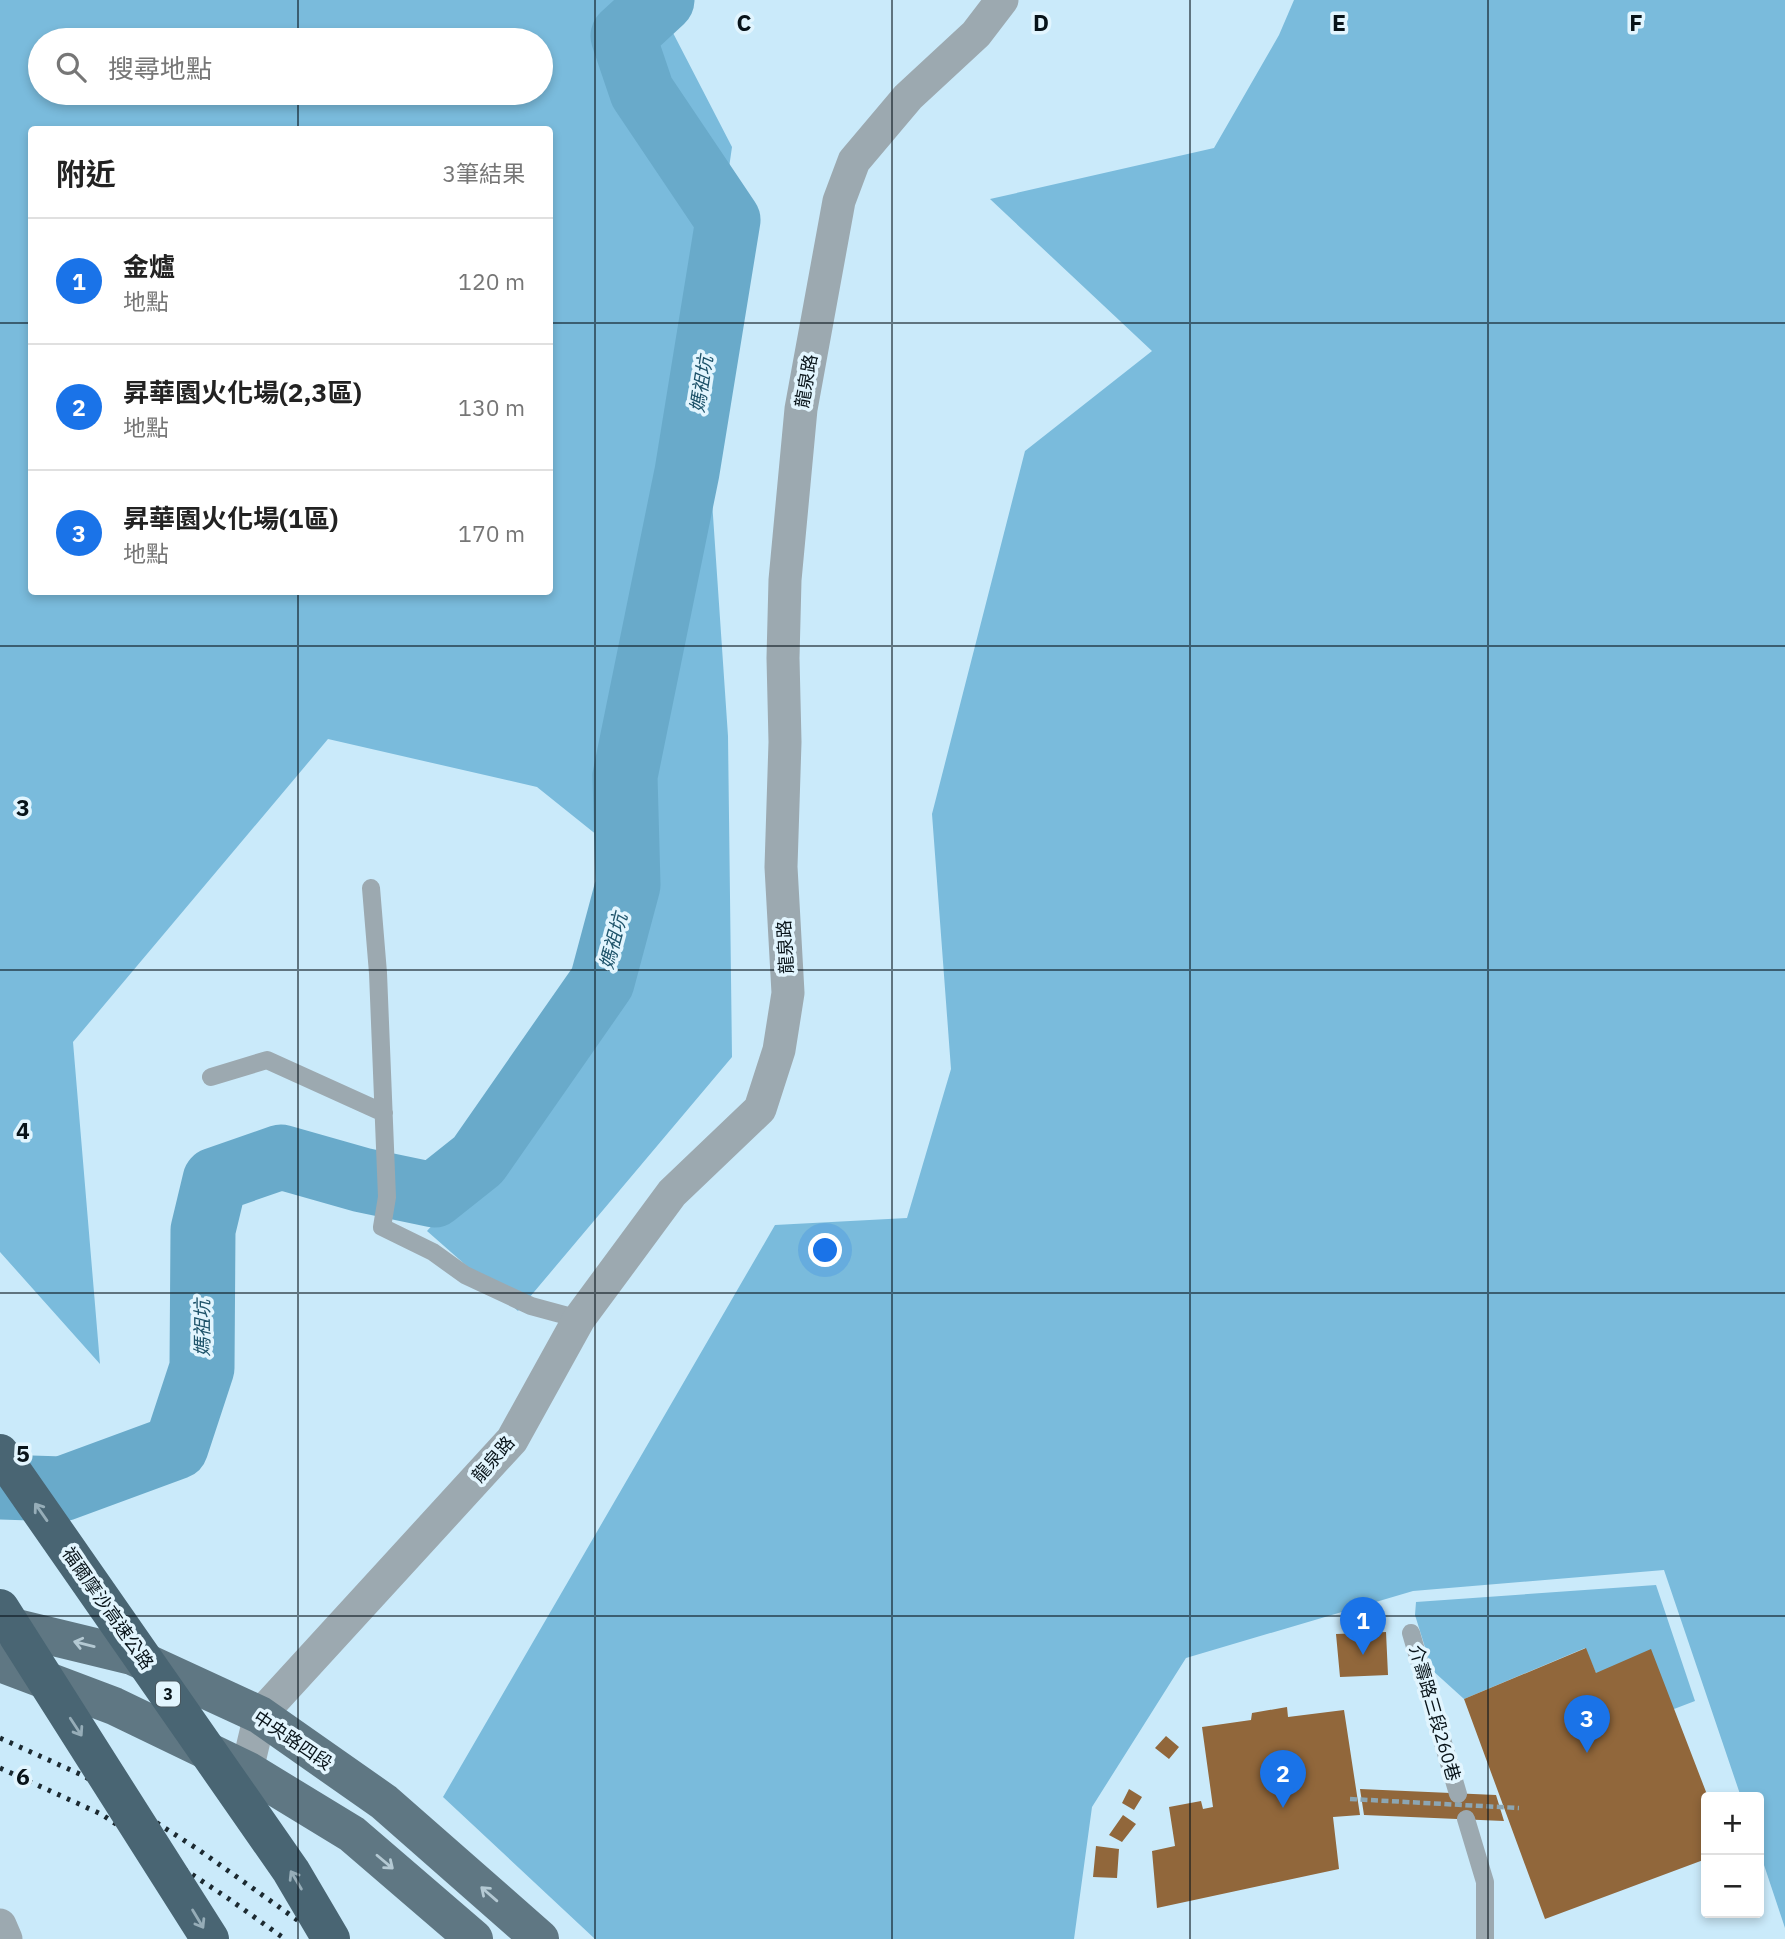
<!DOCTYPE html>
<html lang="zh-TW">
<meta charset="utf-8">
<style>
:root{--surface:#fff;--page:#f6f6f6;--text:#222;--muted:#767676;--line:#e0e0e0;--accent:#1a73e8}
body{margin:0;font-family:"IBM Plex Sans","Noto Sans TC",sans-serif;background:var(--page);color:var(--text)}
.controls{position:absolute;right:21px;bottom:21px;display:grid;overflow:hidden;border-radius:7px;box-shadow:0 4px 10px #0003}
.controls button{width:63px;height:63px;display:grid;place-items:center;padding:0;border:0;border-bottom:2px solid var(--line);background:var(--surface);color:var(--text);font:35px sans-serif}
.you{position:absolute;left:826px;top:1251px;width:24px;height:24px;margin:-18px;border:5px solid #fff;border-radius:50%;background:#1a73e8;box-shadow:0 0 0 10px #1a73e833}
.badge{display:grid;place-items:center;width:46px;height:46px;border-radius:50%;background:var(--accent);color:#fff;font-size:23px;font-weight:700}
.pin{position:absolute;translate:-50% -58px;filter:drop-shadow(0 2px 4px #0008)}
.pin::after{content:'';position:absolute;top:37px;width:24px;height:21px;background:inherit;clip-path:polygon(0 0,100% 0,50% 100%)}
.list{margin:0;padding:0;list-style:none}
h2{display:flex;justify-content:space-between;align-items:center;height:91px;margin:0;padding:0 28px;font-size:30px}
h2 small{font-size:23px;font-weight:400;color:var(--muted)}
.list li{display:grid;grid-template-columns:46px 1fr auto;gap:21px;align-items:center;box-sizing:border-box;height:126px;padding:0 28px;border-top:2px solid var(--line)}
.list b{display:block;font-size:26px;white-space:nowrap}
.list p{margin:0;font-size:23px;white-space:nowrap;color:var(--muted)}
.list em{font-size:23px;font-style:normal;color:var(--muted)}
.icon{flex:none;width:38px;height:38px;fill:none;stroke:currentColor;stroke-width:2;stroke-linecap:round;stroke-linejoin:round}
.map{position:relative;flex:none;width:1785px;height:1939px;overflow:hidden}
.search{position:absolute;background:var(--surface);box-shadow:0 4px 10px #0003;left:28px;top:28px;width:525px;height:77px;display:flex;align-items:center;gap:18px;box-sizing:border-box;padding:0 24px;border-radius:38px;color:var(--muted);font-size:26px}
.panel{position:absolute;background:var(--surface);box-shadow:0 4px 10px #0003;left:28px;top:126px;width:525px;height:469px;border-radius:7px}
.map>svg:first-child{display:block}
.forest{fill:#7abbdc;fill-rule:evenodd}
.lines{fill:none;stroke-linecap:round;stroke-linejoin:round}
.river{stroke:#69aaca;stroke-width:65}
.building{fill:#91673b}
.lane{stroke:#9ca9b0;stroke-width:18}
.street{stroke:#9ca9b0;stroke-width:33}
.primary{stroke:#5f7783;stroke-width:38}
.rail{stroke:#1c2a31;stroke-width:5;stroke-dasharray:3.5 7;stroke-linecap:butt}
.path-bridge{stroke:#8ca6b3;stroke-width:4.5;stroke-dasharray:7 3.5;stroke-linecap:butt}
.highway-bridge{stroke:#496573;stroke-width:38}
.oneway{stroke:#96adb8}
.oneway2{stroke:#b4c9d3}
.grid{fill:none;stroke:#081319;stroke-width:2;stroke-opacity:0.55}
.labels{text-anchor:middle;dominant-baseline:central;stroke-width:7;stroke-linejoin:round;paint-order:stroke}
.shield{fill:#e2f5fe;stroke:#49575e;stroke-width:2}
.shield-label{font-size:16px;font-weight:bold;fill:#081319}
.street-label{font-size:18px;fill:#081319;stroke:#e2f5fe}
.water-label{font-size:19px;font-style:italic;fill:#1e536a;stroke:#e2f5fe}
.grid-label{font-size:23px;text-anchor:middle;font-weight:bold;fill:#081319;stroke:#e2f5fe;stroke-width:7;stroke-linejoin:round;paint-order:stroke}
</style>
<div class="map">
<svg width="1785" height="1939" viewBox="0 0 1785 1939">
<rect width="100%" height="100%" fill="#caeafa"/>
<path class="forest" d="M0,0H656L732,147L702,354L728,736L732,1057L518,1311L427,1231L560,1084L658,884L537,787L328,739L73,1042L100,1364L0,1252ZM40,40H541V93H40ZM32,130H550V592H32Z
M1294,0H1785V1928L1759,1850V1797H1741L1664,1570L1413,1591L1186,1658L1092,1807L1074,1939H595L443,1797L775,1225L907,1218L951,1069L932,814L1025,451L1152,351L990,199L1214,148L1279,35Z
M1656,1585L1695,1701L1674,1709L1596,1673L1585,1648L1464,1699L1432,1670L1415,1615L1416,1602Z"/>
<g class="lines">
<path class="river" d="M0,1487L62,1489L176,1447L202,1368L203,1230L215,1180L281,1157L362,1180L434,1195L478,1160L602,982L628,885L625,776L687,472L728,220L642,92L623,36L662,0"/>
</g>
<path class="building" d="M1386,1632L1388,1675L1340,1677L1336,1634Z
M1586,1648L1596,1673L1651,1649L1708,1797H1706V1859L1545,1919L1464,1699Z
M1287,1707L1288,1717L1344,1710L1360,1815L1333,1817L1339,1869L1157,1908L1152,1851L1175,1846L1169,1807L1201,1801L1203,1809L1213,1807L1202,1727L1251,1720L1252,1713Z
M1166,1736L1179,1747L1169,1759L1155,1748Z
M1129,1789L1142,1797L1134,1810L1122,1803Z
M1360,1789L1496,1795L1504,1821L1364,1815Z
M1123,1815L1136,1824L1122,1842L1109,1835Z
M1096,1846L1119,1849L1117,1878L1093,1877Z"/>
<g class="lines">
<path class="lane" d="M371,888L378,973L387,1197L382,1227L433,1252L465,1275L531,1306L579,1319
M211,1077L267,1060L384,1113
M1411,1633L1458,1794
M1466,1819L1485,1882V1939"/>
<path class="street" d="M247,1770L260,1715L512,1440L579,1319L672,1193L760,1109L779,1050L788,993L781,867L785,742L783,658L785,580L801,409L839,201L854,161L908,97L976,34L1002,0
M0,1925L6,1939"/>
<path class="primary" d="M0,1624L132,1656L260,1715L384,1802L540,1939
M0,1663L114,1706L247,1770L352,1834L474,1939"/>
<path class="rail" d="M0,1738L84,1776L199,1850L324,1939
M0,1768L101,1814L229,1899L285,1939"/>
<path class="path-bridge" d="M1350,1799L1519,1808"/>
<path class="highway-bridge" d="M0,1453L291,1871L331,1939
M0,1608L210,1939"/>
</g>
<defs><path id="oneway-shaft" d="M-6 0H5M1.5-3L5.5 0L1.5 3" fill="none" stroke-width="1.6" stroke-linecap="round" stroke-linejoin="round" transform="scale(1.75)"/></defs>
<g class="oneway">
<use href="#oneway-shaft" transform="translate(41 1512) rotate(-125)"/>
<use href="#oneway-shaft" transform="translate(76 1727) rotate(57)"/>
<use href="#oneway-shaft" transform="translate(296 1880) rotate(-121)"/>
<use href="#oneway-shaft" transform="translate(198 1919) rotate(59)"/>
</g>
<g class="oneway2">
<use href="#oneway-shaft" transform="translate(84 1644) rotate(-166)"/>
<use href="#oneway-shaft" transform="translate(385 1862) rotate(40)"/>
<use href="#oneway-shaft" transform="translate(489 1894) rotate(-139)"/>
</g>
<path class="grid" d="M298,0V40M595,0V1939M892,0V1939M1190,0V1939M1488,0V1939M298,93V130M0,323H32M550,323H1785M298,592V1939M0,646H1785M0,970H1785M0,1293H1785M0,1616H1785"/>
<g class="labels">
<rect class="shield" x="156" y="1681.5" width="24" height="25" rx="5"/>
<g class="shield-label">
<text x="168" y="1694">3</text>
</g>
<g class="street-label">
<text transform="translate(806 381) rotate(-80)">龍泉路</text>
<text transform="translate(785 947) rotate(-93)">龍泉路</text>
<text transform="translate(493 1459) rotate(-49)">龍泉路</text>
<text transform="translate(108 1608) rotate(55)">福爾摩沙高速公路</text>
<text transform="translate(1435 1713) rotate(74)">介壽路三段260巷</text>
<text transform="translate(293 1740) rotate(34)">中央路四段</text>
</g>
<g class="water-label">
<text transform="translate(701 384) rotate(-81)">媽祖坑</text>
<text transform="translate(613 941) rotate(-75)">媽祖坑</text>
<text transform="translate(202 1328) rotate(-90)">媽祖坑</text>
</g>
</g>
<g class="grid-label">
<text x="744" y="31">C</text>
<text x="1041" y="31">D</text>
<text x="1339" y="31">E</text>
<text x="1636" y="31">F</text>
<text x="23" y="816">3</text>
<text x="23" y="1139">4</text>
<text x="23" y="1462">5</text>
<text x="23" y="1785">6</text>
</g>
</svg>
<div class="controls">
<button>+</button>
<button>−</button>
</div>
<div class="you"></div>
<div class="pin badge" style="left:1363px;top:1655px">1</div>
<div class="pin badge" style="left:1283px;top:1808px">2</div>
<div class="pin badge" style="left:1587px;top:1753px">3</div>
<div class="search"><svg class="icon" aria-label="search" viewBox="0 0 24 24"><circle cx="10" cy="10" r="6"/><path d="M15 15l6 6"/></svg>搜尋地點</div>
<section class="panel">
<h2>附近<small>3筆結果</small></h2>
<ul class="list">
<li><span class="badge">1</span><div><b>金爐</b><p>地點</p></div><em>120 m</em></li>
<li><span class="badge">2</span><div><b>昇華園火化場(2,3區)</b><p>地點</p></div><em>130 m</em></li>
<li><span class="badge">3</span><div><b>昇華園火化場(1區)</b><p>地點</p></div><em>170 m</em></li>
</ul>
</section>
</div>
